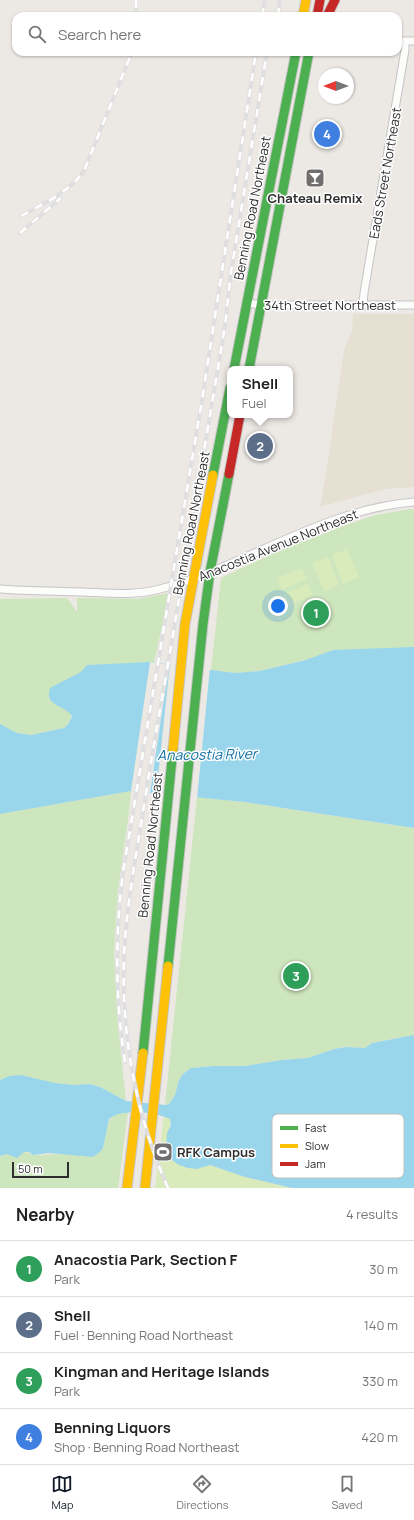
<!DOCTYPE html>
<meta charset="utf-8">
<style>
:root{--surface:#fff;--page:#f2f2f2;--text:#222;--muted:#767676;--line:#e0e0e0;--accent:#111827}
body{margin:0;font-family:Manrope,sans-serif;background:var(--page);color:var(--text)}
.compass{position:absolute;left:318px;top:68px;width:36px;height:36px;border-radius:50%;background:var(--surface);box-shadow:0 1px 3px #0004;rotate:270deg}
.scale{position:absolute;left:12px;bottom:10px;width:57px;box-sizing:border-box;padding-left:4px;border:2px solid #2e2e2e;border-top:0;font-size:11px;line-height:14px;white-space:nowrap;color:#2e2e2e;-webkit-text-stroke:3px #fff;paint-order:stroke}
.you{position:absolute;left:278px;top:606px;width:14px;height:14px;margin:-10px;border:3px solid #fff;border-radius:50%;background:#1a73e8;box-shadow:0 0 0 6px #1a73e833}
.badge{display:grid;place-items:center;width:26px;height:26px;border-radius:50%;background:var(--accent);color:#fff;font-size:13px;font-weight:700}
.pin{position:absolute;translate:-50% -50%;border:2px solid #fff;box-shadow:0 1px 4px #0006}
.popup{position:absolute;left:227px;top:366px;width:66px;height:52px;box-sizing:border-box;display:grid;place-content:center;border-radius:8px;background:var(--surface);filter:drop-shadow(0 1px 3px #0005);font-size:13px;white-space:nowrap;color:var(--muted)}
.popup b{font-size:15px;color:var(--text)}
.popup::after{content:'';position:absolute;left:50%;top:100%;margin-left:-8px;border:8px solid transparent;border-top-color:var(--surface)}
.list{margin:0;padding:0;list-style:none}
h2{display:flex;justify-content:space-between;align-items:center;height:52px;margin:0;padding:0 16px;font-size:17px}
h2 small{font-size:13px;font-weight:400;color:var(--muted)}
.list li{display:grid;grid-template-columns:26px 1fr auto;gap:12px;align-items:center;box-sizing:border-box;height:56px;padding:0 16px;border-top:1px solid var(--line)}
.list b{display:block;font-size:15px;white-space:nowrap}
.list p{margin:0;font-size:13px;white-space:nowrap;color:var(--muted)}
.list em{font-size:13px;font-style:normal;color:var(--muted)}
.icon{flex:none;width:22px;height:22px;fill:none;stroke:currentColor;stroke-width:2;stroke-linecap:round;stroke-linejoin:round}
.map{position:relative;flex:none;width:414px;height:1188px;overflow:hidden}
.search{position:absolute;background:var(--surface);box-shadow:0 1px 3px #0004;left:12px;right:12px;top:12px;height:44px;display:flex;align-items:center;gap:10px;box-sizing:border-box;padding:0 14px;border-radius:12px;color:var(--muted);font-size:15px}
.sheet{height:276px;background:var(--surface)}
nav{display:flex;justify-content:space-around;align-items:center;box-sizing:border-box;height:56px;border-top:1px solid var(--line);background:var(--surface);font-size:11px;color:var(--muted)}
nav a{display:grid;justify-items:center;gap:2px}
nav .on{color:var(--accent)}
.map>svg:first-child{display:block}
.education{fill:#e6e0d3}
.green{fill:#cee6be}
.pitch{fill:#d9eabb}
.water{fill:#99d6ec}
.pier{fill:#ece8e4}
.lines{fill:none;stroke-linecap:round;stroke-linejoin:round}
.street-casing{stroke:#c5c4c5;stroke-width:9}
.fast-casing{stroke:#c6c5c4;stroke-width:11}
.slow-casing{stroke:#c6c5c4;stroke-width:11}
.jam-casing{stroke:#c6c5c4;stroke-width:11}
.street{stroke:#fcfcfb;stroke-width:7}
.fast{stroke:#4caf50;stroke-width:9}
.slow{stroke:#ffc107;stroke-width:9}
.jam{stroke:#c62828;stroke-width:9}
.rail-casing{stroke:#dfdfe1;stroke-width:4}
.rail{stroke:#fff;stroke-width:2.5;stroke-dasharray:8;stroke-linecap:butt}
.labels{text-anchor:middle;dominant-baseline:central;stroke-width:3;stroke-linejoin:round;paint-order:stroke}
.street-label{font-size:13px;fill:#2e2e2e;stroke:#fff}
.poi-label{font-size:13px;font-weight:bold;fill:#2e2e2e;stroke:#fff}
.water-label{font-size:14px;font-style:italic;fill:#0d6fa3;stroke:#fff}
.key{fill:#fff;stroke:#c0c0c0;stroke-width:1}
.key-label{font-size:11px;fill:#2e2e2e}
</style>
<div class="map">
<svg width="414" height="1188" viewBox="0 0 414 1188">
<rect width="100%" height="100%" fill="#ece8e4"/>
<path class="education" d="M353,314H414V487L385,489L320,507L325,480L343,357L345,347L352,330Z"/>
<path class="green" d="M411,509L414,510V726L306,660L260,671L235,673L211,670L221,578L276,552L346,525L376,515Z
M169,593L154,663L87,665L69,723L64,728L31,735L17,733L0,734V599L67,598L77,612V598L138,599Z
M131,791L129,813L118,890L114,954L118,1025L126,1101L100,1087L90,1084L74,1085L55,1083L9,1076L0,1080V814Z
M197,797L245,802L414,828V1035L372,1043L365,1048L346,1047L334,1049L308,1058L282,1060L245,1066H214L191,1068L183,1074L179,1080L175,1095L169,1104L165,1105Z
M128,1112L118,1188H0V1156L7,1154L12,1156C20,1153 26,1150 33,1155L69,1154L108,1125C110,1114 118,1114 128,1112Z"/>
<path class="pitch" d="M347,549L359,577L343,584L332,555Z
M328,557L339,585L324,591L312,563Z
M302,568L307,579L282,590L277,578Z
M308,584L313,595L288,606L283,594Z
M164,1115L170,1119C171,1125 167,1139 166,1147L197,1169L210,1165L245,1177L292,1188H155Z"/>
<path class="water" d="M414,647V828L245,802L131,791L0,814V724L17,733L31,735L64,728L69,723L72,716C64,704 44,707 50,688L81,672L87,665L150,662L235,673L260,671L306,660L333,650Z
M414,1035V1188H292L245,1177L210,1165L197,1169L188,1168L179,1165L168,1157C167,1150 166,1142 167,1134C169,1127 172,1127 170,1119C158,1112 120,1108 109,1119L103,1148L100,1152L93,1157L49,1153L33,1155L29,1152H24L17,1158L7,1154L0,1156V1080L9,1076L21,1075L55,1083L74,1085L90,1084L100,1087L126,1101L165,1105L169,1104L175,1095L179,1080L183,1074L191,1068L214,1066H245L282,1060L308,1058L334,1049L346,1047L365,1048L372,1043Z"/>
<path class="pier" d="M150,662L169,665L150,793L131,791Z
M170,663L210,668L197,799L156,796Z"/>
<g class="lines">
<g class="street-casing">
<path id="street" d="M398,41H414
M247,303L261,305H414
M363,305L364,293L370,257L405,50V41
M0,589C27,591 54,591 82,592C108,593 134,596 160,589C246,566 323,509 414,502"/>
</g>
<g class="fast-casing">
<path id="fast" d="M234,369L296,52
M249,369L309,52
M213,475L230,388
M168,966L203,624L210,572L229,474
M143,1053L173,749"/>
</g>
<g class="slow-casing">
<path id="slow" d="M303,16L306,0
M173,749L185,624L213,475
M127,1188L143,1053
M145,1188L168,966"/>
</g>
<g class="jam-casing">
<path id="jam" d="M317,16L320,0
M327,16L335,0
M229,474L240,415"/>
</g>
<use href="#street" class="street"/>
<use href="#fast" class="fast"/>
<use href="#slow" class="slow"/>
<use href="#jam" class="jam"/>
<g class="rail-casing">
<path id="rail" d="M136,0V16
M262,16L265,0
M278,16L280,0
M21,216C43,204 69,192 84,171L132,52
M20,233L61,198
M125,1062C115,999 115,936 123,872L202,400L256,52
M168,1188C136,1116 121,1035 124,956C126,914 133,872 140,830C148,780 156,731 165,682C185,563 205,445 225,326L231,272L267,52"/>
</g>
<use href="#rail" class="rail"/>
</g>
<defs>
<g id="bar-square" transform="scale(1)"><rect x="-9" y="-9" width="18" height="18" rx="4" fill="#706f6e" stroke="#fff"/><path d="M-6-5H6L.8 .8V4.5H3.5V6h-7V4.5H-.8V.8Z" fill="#fff"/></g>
<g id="stadium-square" transform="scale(1)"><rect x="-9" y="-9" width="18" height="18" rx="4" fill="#706f6e" stroke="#fff"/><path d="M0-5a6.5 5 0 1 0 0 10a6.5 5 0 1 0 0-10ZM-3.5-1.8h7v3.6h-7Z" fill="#fff"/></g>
</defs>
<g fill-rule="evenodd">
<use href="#bar-square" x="315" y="178"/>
<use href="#stadium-square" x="163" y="1152"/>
</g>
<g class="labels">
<g class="street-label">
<text transform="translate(385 173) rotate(-80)">Eads Street Northeast</text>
<text transform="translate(252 208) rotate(-79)">Benning Road Northeast</text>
<text x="330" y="305">34th Street Northeast</text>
<text transform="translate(191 523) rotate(-79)">Benning Road Northeast</text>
<text transform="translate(278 545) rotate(-22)">Anacostia Avenue Northeast</text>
<text transform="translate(150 845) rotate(-84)">Benning Road Northeast</text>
</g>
<g class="poi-label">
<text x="315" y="198">Chateau Remix</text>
<text x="177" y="1152" text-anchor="start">RFK Campus</text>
</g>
<g class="water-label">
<text transform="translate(207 754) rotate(-1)">Anacostia River</text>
</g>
</g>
<rect x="272" y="1114" width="132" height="64" rx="6" class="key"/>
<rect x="280" y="1126" width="18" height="4" fill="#4caf50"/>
<rect x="280" y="1144" width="18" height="4" fill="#ffc107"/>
<rect x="280" y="1162" width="18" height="4" fill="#c62828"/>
<g class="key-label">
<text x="305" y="1132">Fast</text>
<text x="305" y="1150">Slow</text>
<text x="305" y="1168">Jam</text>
</g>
</svg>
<svg class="compass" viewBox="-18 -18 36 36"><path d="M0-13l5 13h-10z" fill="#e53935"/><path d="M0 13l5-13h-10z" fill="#767676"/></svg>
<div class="scale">50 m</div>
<div class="you"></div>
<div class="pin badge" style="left:316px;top:613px;background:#2e9e5b">1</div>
<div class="pin badge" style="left:260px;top:446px;background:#5c6f8a">2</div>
<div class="popup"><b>Shell</b>Fuel</div>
<div class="pin badge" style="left:296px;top:976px;background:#2e9e5b">3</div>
<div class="pin badge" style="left:327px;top:134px;background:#3f7fe0">4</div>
<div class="search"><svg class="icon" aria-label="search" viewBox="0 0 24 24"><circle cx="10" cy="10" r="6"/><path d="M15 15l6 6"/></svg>Search here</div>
</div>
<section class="sheet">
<h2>Nearby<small>4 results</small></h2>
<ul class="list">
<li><span class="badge" style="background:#2e9e5b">1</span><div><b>Anacostia Park, Section F</b><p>Park</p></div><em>30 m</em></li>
<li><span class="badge" style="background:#5c6f8a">2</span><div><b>Shell</b><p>Fuel · Benning Road Northeast</p></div><em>140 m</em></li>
<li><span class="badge" style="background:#2e9e5b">3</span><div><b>Kingman and Heritage Islands</b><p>Park</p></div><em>330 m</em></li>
<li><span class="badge" style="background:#3f7fe0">4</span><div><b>Benning Liquors</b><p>Shop · Benning Road Northeast</p></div><em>420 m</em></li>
</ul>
</section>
<nav>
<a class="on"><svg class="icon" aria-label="map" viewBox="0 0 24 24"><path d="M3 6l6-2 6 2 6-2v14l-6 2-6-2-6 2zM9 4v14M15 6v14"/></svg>Map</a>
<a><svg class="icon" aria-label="directions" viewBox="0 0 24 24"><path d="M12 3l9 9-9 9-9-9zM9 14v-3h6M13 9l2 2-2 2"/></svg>Directions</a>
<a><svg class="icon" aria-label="saved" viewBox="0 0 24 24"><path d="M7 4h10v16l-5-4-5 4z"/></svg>Saved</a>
</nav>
